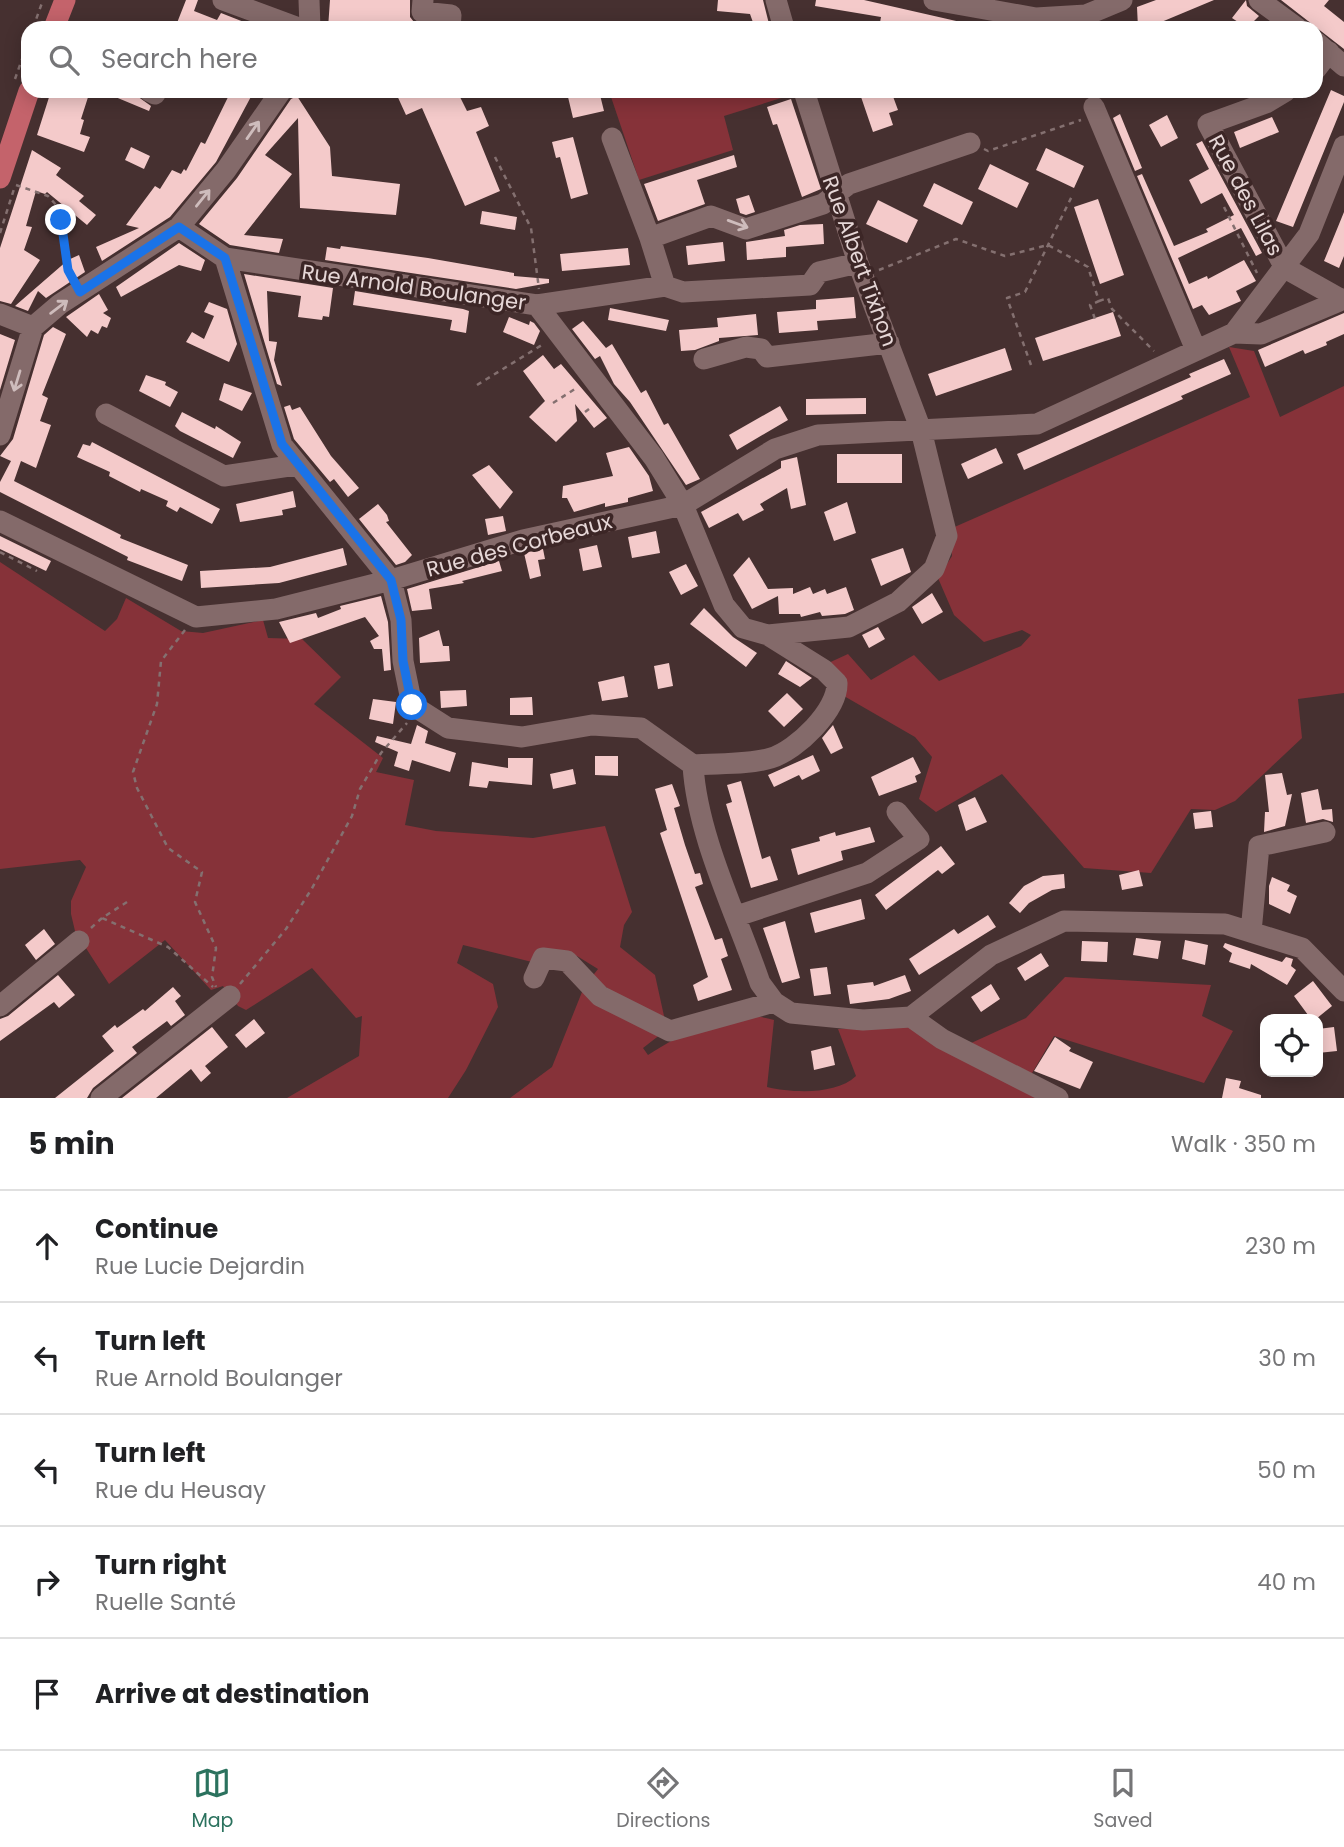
<!DOCTYPE html>
<meta charset="utf-8">
<style>
:root{--surface:#fff;--page:#f6f6f6;--text:#202124;--muted:#757577;--line:#e0e0e0;--accent:#2b725e}
body{margin:0;font-family:Poppins,sans-serif;background:var(--page);color:var(--text)}
.controls{position:absolute;right:21px;bottom:21px;display:grid;overflow:hidden;border-radius:14px;box-shadow:0 4px 18px #0003}
.controls button{width:63px;height:63px;display:grid;place-items:center;padding:0;border:0;border-bottom:2px solid var(--line);background:var(--surface);color:var(--text);font:35px sans-serif}
.stop{position:absolute;width:21px;height:21px;margin:-16px;border:5px solid #1a73e8;border-radius:50%;background:#fff}
.stop.end{background:#1a73e8;border-color:#fff;box-shadow:0 2px 7px #0008}
.list{margin:0;padding:0;list-style:none}
h2{display:flex;justify-content:space-between;align-items:center;height:91px;margin:0;padding:0 28px;font-size:30px}
h2 small{font-size:23px;font-weight:400;color:var(--muted)}
.list li{display:grid;grid-template-columns:46px 1fr auto;gap:21px;align-items:center;box-sizing:border-box;height:112px;padding:0 28px;border-top:2px solid var(--line)}
.list b{display:block;font-size:26px;white-space:nowrap}
.list p{margin:0;font-size:23px;white-space:nowrap;color:var(--muted)}
.list em{font-size:23px;font-style:normal;color:var(--muted)}
.icon{flex:none;width:38px;height:38px;fill:none;stroke:currentColor;stroke-width:2;stroke-linecap:round;stroke-linejoin:round}
.map{position:relative;flex:none;width:1344px;height:1098px;overflow:hidden}
.search{position:absolute;background:var(--surface);box-shadow:0 4px 18px #0003;left:21px;right:21px;top:21px;height:77px;display:flex;align-items:center;gap:18px;box-sizing:border-box;padding:0 24px;border-radius:21px;color:var(--muted);font-size:26px}
.sheet{height:651px;background:var(--surface)}
nav{display:flex;justify-content:space-around;align-items:center;box-sizing:border-box;height:98px;border-top:2px solid var(--line);background:var(--surface);font-size:19px;color:var(--muted)}
nav a{display:grid;justify-items:center;gap:4px}
nav .on{color:var(--accent)}
.map>svg:first-child{display:block}
.green{fill:#863239}
.building{fill:#f4caca}
.lines{fill:none;stroke-linecap:round;stroke-linejoin:round}
.path{stroke:#847070;stroke-width:2.5;stroke-dasharray:5 5;stroke-linecap:butt}
.minor{stroke:#846a6a;stroke-width:21}
.major{stroke:#c4636b;stroke-width:21}
.oneway{stroke:#cebcbc}
.route{stroke:#1a73e8;stroke-width:9}
.labels{text-anchor:middle;dominant-baseline:central;stroke-width:7;stroke-linejoin:round;paint-order:stroke}
.street-label{font-size:21px;fill:#e6d7d7;stroke:#3c2626}
</style>
<div class="map">
<svg width="1344" height="1098" viewBox="0 0 1344 1098">
<rect width="100%" height="100%" fill="#463030"/>
<path class="green" d="M609,91H796L797,93L724,116L733,150L639,180Z
M1229,347L1254,351L1280,417L1344,386V693L1298,699L1302,738L1235,801L1215,810L1191,809L1151,873L1084,868L1002,774L936,812L919,799L932,757L915,737L844,696L824,665L848,654L871,680L914,655L939,681L1021,646L1031,635L1022,630L984,642L954,615L938,578L952,556L950,529L1250,397Z
M0,562L105,631L117,619L126,598L181,631L203,633L263,620L268,638L302,639L341,677L314,704L383,758L376,772L414,780L405,825L436,831L533,838L605,826L632,912L624,925L620,947L655,975L666,1025L591,978L598,969L577,956L532,962L463,945L457,963L493,984L498,1007L466,1070L448,1098H287L359,1056L362,1016L356,1018L312,968L246,1010L238,1006L223,986L211,990L165,940L109,984L75,931L71,914V901L86,867L80,860L0,869Z
M1065,977L1211,985L1202,1016L1233,1031L1204,1083L1054,1036L1025,1085L1048,1098H510L552,1067L584,987L661,1034L643,1048L648,1055C685,1032 730,1006 774,1020L767,1087C793,1093 836,1095 856,1076L838,1029L914,1026L969,1044L1026,1018Z"/>
<path class="building" d="M186,0H198L194,11L217,20L221,13L259,28H175Z
M330,0H410V17L414,22L437,28H328Z
M718,0H763L770,28H755L750,14L717,11Z
M816,0H864L965,23V28H879L881,17L815,6Z
M1156,0H1214L1147,28H1138L1137,7Z
M1246,0L1247,6L1259,16L1247,28L1232,18Z
M1281,0H1329L1324,6L1344,22V49Z
M1331,90L1344,96V102L1293,227L1276,221Z
M51,91H90L81,119L84,120L80,134L90,137L84,152L37,135Z
M101,91H130L151,106L149,111Z
M231,91H254L216,162L170,217L102,261L96,247L139,228L126,225L155,186L160,189L172,170L181,174L184,169L186,171L201,142L205,144Z
M395,91H457L467,111L481,107L489,126L476,132L500,191L465,206L422,108L406,115Z
M594,91H599L604,111L573,118L568,97Z
M859,91H891L898,110L889,113L893,125L873,132Z
M297,96L330,147L332,176L400,184L396,215L300,208L298,118L265,155L292,174L244,235L283,239L279,253L230,245L199,224L237,178L291,99Z
M791,99L821,189L802,197L777,124L773,125L767,107Z
M1120,114L1142,168L1135,171L1113,118Z
M1167,115L1178,138L1161,147L1149,125Z
M1272,117L1279,132L1240,148L1234,132Z
M573,137L588,194L571,199L560,157L556,158L552,142Z
M1202,141L1262,253L1256,256L1241,228L1178,258L1189,284L1207,276L1208,279L1244,260L1256,281L1236,291L1241,301L1209,315L1202,305L1193,309L1137,176L1142,174L1174,246L1208,232L1206,229L1234,215L1222,193L1201,204L1189,180L1209,169L1196,144Z
M131,147L150,156L144,169L125,160Z
M1046,148L1084,166L1074,188L1036,170Z
M32,150L61,168L56,175L84,196L79,201L96,215L87,225L47,192L45,194L36,191L26,226L32,227L24,250L40,260L11,304L0,301V248Z
M734,155L737,167L697,180L705,204L658,221L644,184Z
M990,164L1029,183L1017,208L978,189Z
M934,183L973,202L962,225L923,206Z
M749,195L755,212L746,215L740,213L736,199Z
M1098,199L1124,275L1100,284L1074,207Z
M878,200L918,220L907,243L866,224Z
M482,211L517,217L515,230L480,224Z
M1344,212V256L1339,268L1324,261Z
M823,224L824,244L786,247V257L747,260L746,242L785,236L784,230L800,225Z
M723,242L725,261L688,265L686,246Z
M179,243L205,260L201,271L179,265L121,297L116,287Z
M341,246L428,258L514,273V276L549,279V283L516,289L325,260L327,247L340,249Z
M628,248L630,265L562,271L560,254Z
M79,255L85,272L46,298L38,291L28,311L15,306L68,260Z
M244,274L333,288L329,317L323,316L322,320L298,317L301,296L267,291L269,341L277,342L274,360L282,386L277,384Z
M355,291L463,309L469,311L466,333L450,330L452,320L353,305Z
M99,294L108,310L103,313L111,318L107,328L102,326L98,334L91,330L87,337L66,317Z
M854,297L856,318L817,321L818,330L779,333L777,312L816,309V300Z
M209,302L227,309L237,344L229,362L186,342L192,332L204,339L214,316L204,312Z
M610,308L669,320L666,331L608,320Z
M1113,312L1121,336L1043,361L1035,338Z
M1344,313V334L1326,342L1327,345L1305,354L1303,350L1265,367L1258,350Z
M756,314L758,335L719,338V341L695,350L681,351L679,330L718,327L717,318Z
M509,317L529,325L530,321L534,323L540,331L534,345L503,332Z
M583,321L606,348L612,344L641,393L646,390L664,425L668,423L700,479L686,485L630,402L614,384L600,356L595,359L572,329Z
M53,327L66,334L42,395L48,398L40,421L51,425L36,468L21,461L14,481L121,535L120,538L188,565L182,581L127,560L128,557L0,492V482L11,461L0,456L13,439L44,335Z
M0,334L15,340L0,390Z
M1005,348L1012,370L936,396L928,374Z
M543,355L554,369L561,364L607,418L594,428L575,404L577,421L556,442L529,417L545,401L523,371Z
M1224,359L1231,374L1181,396L1183,399L1024,470L1017,454L1191,377L1189,374Z
M146,375L166,382L165,385L178,392L170,407L139,391Z
M224,383L252,393L242,411L219,400Z
M866,398V414L806,415V399Z
M290,405L292,410L300,407L331,456L359,488L348,497L334,479L330,482L294,439L284,407Z
M780,406L788,420L737,450L729,435Z
M182,412L215,429L216,426L241,442L233,458L180,431L175,426Z
M92,442L220,509L212,524L180,507L177,512L166,506L168,501L141,489L140,492L109,476L110,472L77,457L83,444L90,446Z
M629,447L649,476L653,491L628,498V502L605,507V503L574,512L567,498H562L563,486L613,476L606,453Z
M996,448L1003,463L968,479L961,464Z
M837,454H902V483H837Z
M797,457L806,505L791,509L787,488L760,504L764,510L743,521L738,513L709,528L701,512L781,468V461Z
M489,465L513,492L500,509L472,475Z
M293,491L296,507L282,510L283,515L240,522L236,504Z
M847,502L856,533L834,541L824,512Z
M378,504L387,515L389,521L386,522L412,555L405,562L396,565L359,519Z
M503,516L506,531L488,535L485,519Z
M656,531L660,553L632,558L628,537Z
M0,536L51,561L46,571L0,549Z
M597,545L602,567L583,571L579,549Z
M343,548L347,565L279,583L201,588L200,571L270,567Z
M903,548L911,572L881,586L871,559Z
M543,549L545,559L538,560L541,576L530,579L524,553Z
M749,557L768,589L793,588V594L810,587L813,594L825,589L827,594L846,587L854,610L845,614L822,616L820,612L801,617L800,614H779L778,596L752,609L733,575Z
M499,561L502,571L462,581L464,583L429,589L432,609L412,611L407,589Z
M686,564L698,586L681,595L669,572Z
M932,593L943,612L922,624L912,607Z
M381,596L388,622L391,670L384,671L382,649H374L370,641L379,636L365,617L290,643L279,622L316,613L318,618L341,609L340,606Z
M704,608L733,637L757,653L746,667L690,624Z
M878,627L885,639L869,648L862,635Z
M439,630L443,646H449L450,661L420,663L419,638Z
M786,661L812,678L800,687L778,674Z
M669,663L673,686L658,689L654,666Z
M624,676L628,697L602,701L598,682Z
M466,690L467,706L441,708L440,691Z
M787,693L803,709L784,727L768,711Z
M532,697L533,715H510V698Z
M373,699L396,702L393,724L369,719Z
M417,725L428,731L425,743L456,753L450,772L412,760L409,771L394,766L398,752L375,742L377,736L411,744Z
M833,725L843,748L831,754L822,738Z
M813,755L820,771L802,780L799,775L774,787L768,775Z
M595,756H618V776L595,775Z
M913,757L921,773L915,776L917,782L879,796L871,777Z
M508,758H533L532,785L489,781L487,788L469,786L472,762L508,768Z
M573,769L576,784L553,789L550,774Z
M1282,773L1287,795L1292,794L1285,826L1264,832L1265,812H1269L1265,775Z
M741,781L762,859L770,856L778,880L751,888L726,804L732,802L727,785Z
M672,784L680,806L674,808L685,845L695,874L700,873L703,884L695,887L715,940L722,938L728,956L721,959L732,990L698,1001L693,985L708,977L660,833L667,830L655,789Z
M1318,789L1322,810L1332,809L1333,822L1323,819L1306,823L1301,793Z
M975,797L987,822L966,831L958,805Z
M1211,811L1213,827L1195,829L1193,813Z
M870,827L875,842L841,851L843,860L798,875L791,849L820,841L819,837L835,832L836,836Z
M941,846L955,864L942,874L938,870L886,910L875,895Z
M1139,870L1143,886L1122,890L1119,875Z
M1064,874L1065,888L1052,890L1029,903L1020,913L1009,903L1024,886L1043,876Z
M1272,877L1290,885L1287,891L1297,896L1290,914L1269,904V886Z
M861,899L865,919L815,933L810,913Z
M988,915L996,927L919,975L909,959L954,929L958,934Z
M785,921L800,978L782,983L763,928Z
M44,929L55,944L36,960L25,945Z
M1136,938L1161,941L1158,959L1133,955Z
M1185,940L1208,945L1205,965L1182,959Z
M1082,941L1108,942L1107,962L1081,961Z
M1225,943L1282,962L1286,957L1293,959L1291,966L1296,970L1287,985L1251,964L1250,969L1229,962L1232,953L1223,947Z
M1041,953L1049,966L1025,981L1017,968Z
M827,967L831,994L814,996L810,969Z
M58,975L75,995L59,1008L54,1002L0,1041V1019L8,1016Z
M905,975L911,991L889,999L850,1004L847,985L873,982L874,986Z
M1313,981L1332,1006L1316,1019H1311L1294,996Z
M991,984L1000,999L981,1012L971,997Z
M173,987L181,996L175,1001L185,1015L171,1026L167,1021L132,1047L137,1053L93,1088L87,1098H55L114,1051L102,1036L115,1025L117,1028L143,1009L145,1011Z
M254,1019L265,1033L246,1048L235,1035Z
M212,1027L228,1047L205,1066L211,1073L201,1082L191,1069L156,1098H122Z
M1334,1027L1337,1051L1318,1053V1029Z
M1055,1037L1071,1048L1069,1051L1093,1062L1080,1089L1034,1071Z
M831,1046L835,1065L814,1070L811,1051Z
M1226,1078L1241,1081L1239,1088L1261,1095V1098H1222Z"/>
<g class="lines">
<path class="path" d="M33,28L43,0
M15,79L28,42
M984,149L988,151L1081,120
M495,157L531,228L539,289
M16,185L48,196L58,207L71,275
M1224,207L1257,273
M0,233L14,189
M879,270L956,239L1005,256L1048,245L1088,267L1099,301L1090,305L1095,319
M1099,301L1108,298L1112,309L1154,351
M1031,365L1007,298L1025,292L1073,194
M477,385L545,343
M553,403L578,387
M585,412L593,406
M0,552L37,571
M185,630L161,661L157,704L133,772L137,788L168,848L202,872L195,902L216,948L212,977L216,987
M127,902L102,918L168,947L213,987
M91,928L102,918
M240,984L286,929L311,890L352,816L360,789L381,753L407,723"/>
<path class="minor" d="M223,0L299,28
M309,0L310,28
M423,0L422,12L451,15L450,28
M776,0L784,28
M934,0L1036,18L1086,15L1122,0
M1259,0L1297,28
M1316,42L1344,66
M1316,69L1329,52
M149,91L155,94
M1286,91L1266,103L1208,124L1285,268L1342,300
M1094,107L1196,350
M612,138L650,238L665,286
M179,227L225,258L537,305L654,458L683,505L724,605L743,628L768,635L824,670L837,683C838,710 797,750 771,758C748,765 717,763 693,765C697,836 737,915 760,983L774,1002L791,1013L863,1020L911,1017L991,955L1064,921L1225,924L1302,948L1344,991
M650,238L711,216L746,229L823,204L849,184L970,143
M225,258L282,445L391,580L401,620L403,661L412,705L448,728L522,737L592,725L641,728L693,765
M537,305L665,286L683,292L810,285L819,272L858,263
M0,314L33,327L60,304L179,227L226,170L281,91
M1234,333L1261,334L1344,299
M704,359L746,347L761,349L767,357L889,343
M106,414L224,476L296,465
M0,435L33,327
M0,521L196,617L276,609L391,580L523,540L683,505L775,449L818,435L1037,424L1234,333L1309,234L1344,146
M768,635L849,627L898,602L934,569L947,536L921,430L858,263L804,91
M737,916L867,873L919,839L897,812
M1251,932L1259,846L1325,832
M534,978L543,958L567,961L600,996L670,1031L774,1002
M0,1006L79,941
M911,1017L942,1039L1058,1098
M101,1098L230,996"/>
<path class="major" d="M54,28L65,0
M0,178L29,91"/>
</g>
<defs><path id="oneway-shaft" d="M-6 0H5M1.5-3L5.5 0L1.5 3" fill="none" stroke-width="1.6" stroke-linecap="round" stroke-linejoin="round" transform="scale(1.75)"/></defs>
<g class="oneway">
<use href="#oneway-shaft" transform="translate(253 130) rotate(-55)"/>
<use href="#oneway-shaft" transform="translate(203 198) rotate(-51)"/>
<use href="#oneway-shaft" transform="translate(738 224) rotate(20)"/>
<use href="#oneway-shaft" transform="translate(59 307) rotate(-37)"/>
<use href="#oneway-shaft" transform="translate(17 381) rotate(107)"/>
</g>
<g class="lines">
<path class="route" d="M61,220L68,270L80,292L179,227L225,258L282,444L391,580L401,620L403,661L412,705"/>
</g>
<g class="labels">
<g class="street-label">
<text transform="translate(1246 195) rotate(62)">Rue des Lilas</text>
<text transform="translate(860 261) rotate(70)">Rue Albert Tixhon</text>
<text transform="translate(414 287) rotate(8)">Rue Arnold Boulanger</text>
<text transform="translate(519 545) rotate(-15)">Rue des Corbeaux</text>
</g>
</g>
</svg>
<div class="controls">
<button><svg class="icon" aria-label="locate" viewBox="0 0 24 24"><circle cx="12" cy="12" r="6"/><path d="M12 2v4M12 18v4M2 12h4M18 12h4"/></svg></button>
</div>
<div class="stop" style="left:412px;top:705px"></div>
<div class="stop end" style="left:61px;top:220px"></div>
<div class="search"><svg class="icon" aria-label="search" viewBox="0 0 24 24"><circle cx="10" cy="10" r="6"/><path d="M15 15l6 6"/></svg>Search here</div>
</div>
<section class="sheet">
<h2>5 min<small>Walk · 350 m</small></h2>
<ul class="list">
<li><svg class="icon" aria-label="ahead" viewBox="0 0 24 24"><path d="M12 20V5M6 11l6-6 6 6"/></svg><div><b>Continue</b><p>Rue Lucie Dejardin</p></div><em>230 m</em></li>
<li><svg class="icon" aria-label="left" viewBox="0 0 24 24"><path d="M17 20v-9H6M10 6l-5 5 5 5"/></svg><div><b>Turn left</b><p>Rue Arnold Boulanger</p></div><em>30 m</em></li>
<li><svg class="icon" aria-label="left" viewBox="0 0 24 24"><path d="M17 20v-9H6M10 6l-5 5 5 5"/></svg><div><b>Turn left</b><p>Rue du Heusay</p></div><em>50 m</em></li>
<li><svg class="icon" aria-label="right" viewBox="0 0 24 24"><path d="M7 20v-9h11M14 6l5 5-5 5"/></svg><div><b>Turn right</b><p>Ruelle Santé</p></div><em>40 m</em></li>
<li><svg class="icon" aria-label="arrive" viewBox="0 0 24 24"><path d="M6 21V4h12l-3 4 3 4H6"/></svg><div><b>Arrive at destination</b></div></li>
</ul>
</section>
<nav>
<a class="on"><svg class="icon" aria-label="map" viewBox="0 0 24 24"><path d="M3 6l6-2 6 2 6-2v14l-6 2-6-2-6 2zM9 4v14M15 6v14"/></svg>Map</a>
<a><svg class="icon" aria-label="directions" viewBox="0 0 24 24"><path d="M12 3l9 9-9 9-9-9zM9 14v-3h6M13 9l2 2-2 2"/></svg>Directions</a>
<a><svg class="icon" aria-label="saved" viewBox="0 0 24 24"><path d="M7 4h10v16l-5-4-5 4z"/></svg>Saved</a>
</nav>
